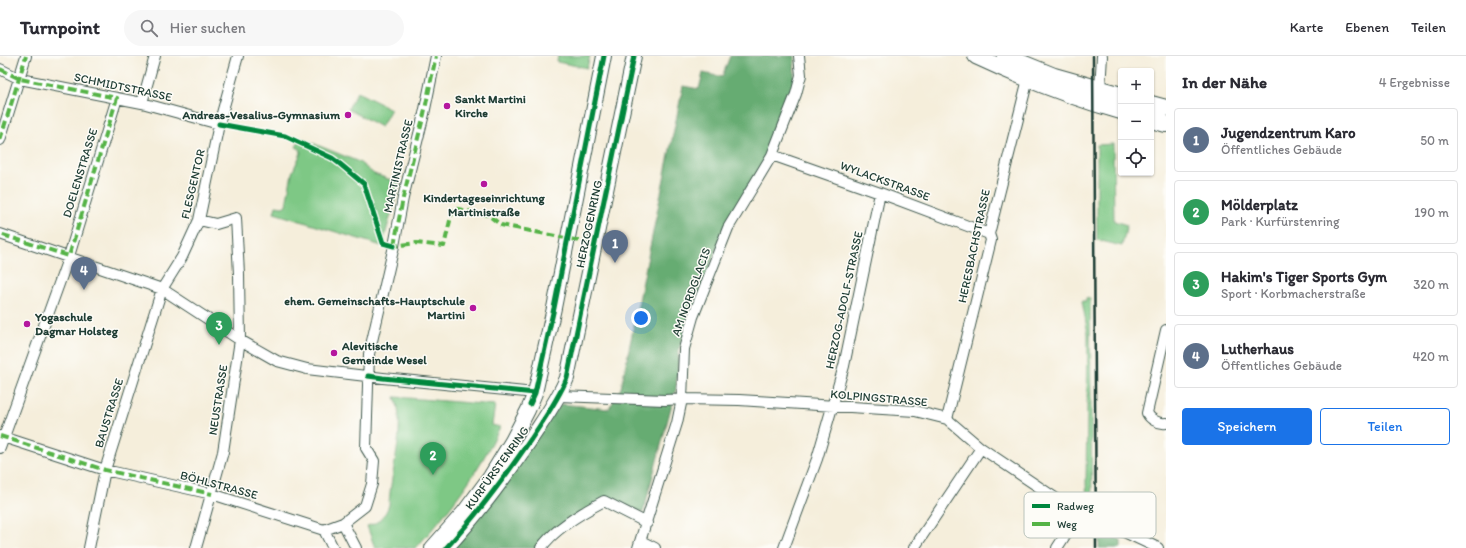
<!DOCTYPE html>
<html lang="de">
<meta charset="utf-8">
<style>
:root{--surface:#fff;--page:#f7f7f7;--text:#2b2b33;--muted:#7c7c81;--line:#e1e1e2;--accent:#1a73e8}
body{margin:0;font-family:Itim,sans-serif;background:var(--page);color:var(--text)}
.controls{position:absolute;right:12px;top:12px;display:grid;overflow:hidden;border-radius:4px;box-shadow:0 1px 3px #0004}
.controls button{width:36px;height:36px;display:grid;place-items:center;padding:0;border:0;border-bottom:1px solid var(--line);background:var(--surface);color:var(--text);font:20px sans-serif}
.you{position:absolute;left:641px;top:262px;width:14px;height:14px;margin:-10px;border:3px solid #fff;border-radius:50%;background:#1a73e8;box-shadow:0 0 0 6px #1a73e833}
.badge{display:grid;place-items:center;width:26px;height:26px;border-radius:50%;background:var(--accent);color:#fff;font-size:13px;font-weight:700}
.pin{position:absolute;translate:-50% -33px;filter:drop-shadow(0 1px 2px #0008)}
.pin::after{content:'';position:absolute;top:21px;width:14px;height:12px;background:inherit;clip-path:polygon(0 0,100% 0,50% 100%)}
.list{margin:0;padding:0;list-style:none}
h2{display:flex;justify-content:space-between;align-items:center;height:52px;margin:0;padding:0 16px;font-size:17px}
h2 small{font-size:13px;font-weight:400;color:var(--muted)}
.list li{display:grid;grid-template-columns:26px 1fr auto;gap:12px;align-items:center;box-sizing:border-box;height:64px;margin:0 8px 8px;padding:0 8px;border:1px solid var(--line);border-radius:4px}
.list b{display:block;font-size:15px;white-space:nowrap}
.list p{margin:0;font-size:13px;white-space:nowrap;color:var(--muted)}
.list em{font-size:13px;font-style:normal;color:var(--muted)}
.actions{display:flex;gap:8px;padding:12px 16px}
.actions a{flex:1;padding:9px 0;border:1px solid var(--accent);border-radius:4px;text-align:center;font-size:14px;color:var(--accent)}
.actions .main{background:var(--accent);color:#fff}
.icon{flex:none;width:22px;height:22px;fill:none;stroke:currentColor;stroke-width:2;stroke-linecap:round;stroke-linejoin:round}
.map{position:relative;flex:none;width:1166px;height:492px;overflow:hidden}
header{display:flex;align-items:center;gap:24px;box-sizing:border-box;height:56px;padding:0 20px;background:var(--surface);border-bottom:1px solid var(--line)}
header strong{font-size:19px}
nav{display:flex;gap:22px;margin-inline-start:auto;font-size:14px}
.search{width:280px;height:36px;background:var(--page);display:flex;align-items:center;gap:10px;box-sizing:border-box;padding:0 14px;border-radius:22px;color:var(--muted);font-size:15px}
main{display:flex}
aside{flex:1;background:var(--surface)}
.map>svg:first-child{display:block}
.green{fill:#7ec885;stroke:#4e825c}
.forest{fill:#66ac72;stroke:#427453}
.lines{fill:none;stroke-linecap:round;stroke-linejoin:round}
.street-casing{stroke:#3f584d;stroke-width:12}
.secondary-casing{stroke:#3f584d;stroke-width:16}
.primary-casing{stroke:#3f584d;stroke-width:18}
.street{stroke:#fff;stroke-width:10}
.secondary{stroke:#fff;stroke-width:14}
.primary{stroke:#fff;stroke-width:16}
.rail{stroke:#1f3d34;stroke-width:2.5}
.quiet{stroke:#55b346;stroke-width:4;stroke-dasharray:8 4;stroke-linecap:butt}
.cycleway-casing{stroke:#fdfcf7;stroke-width:8}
.cycleway{stroke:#00873e;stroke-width:5}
.poi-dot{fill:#b5179e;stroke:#fdfcf7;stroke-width:1.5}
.labels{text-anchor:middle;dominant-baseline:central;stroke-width:3;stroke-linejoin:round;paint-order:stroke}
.street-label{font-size:12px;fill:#1f3d34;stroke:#fdfcf7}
.poi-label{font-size:12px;font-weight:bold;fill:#1f3d34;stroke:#fdfcf7;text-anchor:start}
.key{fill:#fdfcf7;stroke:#bac3bc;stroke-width:1}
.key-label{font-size:11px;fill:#1f3d34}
</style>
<header>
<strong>Turnpoint</strong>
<div class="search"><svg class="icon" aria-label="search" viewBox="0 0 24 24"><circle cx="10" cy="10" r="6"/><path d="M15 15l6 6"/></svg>Hier suchen</div>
<nav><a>Karte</a><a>Ebenen</a><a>Teilen</a></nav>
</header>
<main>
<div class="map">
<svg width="1166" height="492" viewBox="0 0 1166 492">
<rect width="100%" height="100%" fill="#fdfcf7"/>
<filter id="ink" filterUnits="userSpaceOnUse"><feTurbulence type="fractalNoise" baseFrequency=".025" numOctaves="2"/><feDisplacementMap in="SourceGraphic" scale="8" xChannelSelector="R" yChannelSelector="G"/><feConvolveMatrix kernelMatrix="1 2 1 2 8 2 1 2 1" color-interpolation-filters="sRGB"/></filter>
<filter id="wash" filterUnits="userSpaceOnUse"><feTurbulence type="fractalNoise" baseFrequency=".012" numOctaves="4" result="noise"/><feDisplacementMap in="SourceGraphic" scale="16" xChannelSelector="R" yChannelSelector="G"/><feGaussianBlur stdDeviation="0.9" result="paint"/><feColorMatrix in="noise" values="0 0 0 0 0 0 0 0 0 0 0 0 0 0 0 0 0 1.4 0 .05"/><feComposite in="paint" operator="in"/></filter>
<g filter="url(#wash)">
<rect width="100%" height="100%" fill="#f5eedb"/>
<path class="green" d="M558,0H590L587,12L557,6Z
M357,36L391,53L381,71L348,53Z
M300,82L359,106L374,118L400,127L382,190L274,157L276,150L283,151L286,149L292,117L301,97L300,93L296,91Z
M1113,88L1114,165L1127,169L1122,190L1097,184V89Z
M1086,242L1090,243L1092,453L1087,450L1086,426L1088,278L1082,245H1086Z
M395,341L495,349L492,369L500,371C479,416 449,455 416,492H375L367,470C378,468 385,460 389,449C390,415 407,374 395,341Z"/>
<path class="forest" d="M730,0H795L794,24L789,46L768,98L725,170L679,293L676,333L643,457L605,441L538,492H451L561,348L609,353L621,332L683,30L699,33L703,17L722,21Z
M1099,474L1121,484V492H1099Z"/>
</g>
<g filter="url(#ink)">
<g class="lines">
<g class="street-casing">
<path id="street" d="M0,13L20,23L142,47L219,68
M1100,33L1102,0
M142,47L155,0
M0,84L26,0
M772,99L880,137L989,178
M0,178L162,233L240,284L277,305L307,313L383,322L535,337
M1166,274L1147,357C1150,363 1158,368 1166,367
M559,340L665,344L682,343L739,344L915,355L947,363L981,392L1079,458L1118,473L1158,492
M947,363L991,184L989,178L1028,23
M0,380L105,414L212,438L324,474
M0,392L69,200L117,42
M343,467L356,492
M324,474L343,467L365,450L372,428L374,405L366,392L369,298L394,190L403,142L424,58L436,0
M324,474L333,492
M641,485L655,492
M89,492L105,414L162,233L182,201L199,164L219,68L238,0
M196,492L223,396L240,284L239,218L236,162L216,168L199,164
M541,492C555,472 583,456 604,445L647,467
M638,492L677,367L682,343L684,293L693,261L728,172L772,99L796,38L801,19L799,0
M784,492L817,403L844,310L880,137
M914,492L981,392
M1057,492L1079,458"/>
</g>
<g class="secondary-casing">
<path id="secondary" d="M432,492L464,456L490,421L512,385L528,354L535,337L554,252L604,0
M446,492C478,458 505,421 531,383C544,363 558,344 567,322L634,0"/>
</g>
<g class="primary-casing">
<path id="primary" d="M976,0C1023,22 1071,41 1121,55
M1005,0L1054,20L1121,39
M1151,48L1166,52
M1151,64L1166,68"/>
</g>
<use href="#street" class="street"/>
<use href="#secondary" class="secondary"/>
<use href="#primary" class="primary"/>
<path class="rail" d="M1093,0L1096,492"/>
<path class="quiet" d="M0,13L20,23L117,42L69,200L0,178
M0,84L26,0
M391,189L394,190L416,187L444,190L453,152L488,159L501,169L595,188
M394,190L403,142L424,58L436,0
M0,380L105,414L212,438"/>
<g class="cycleway-casing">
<path id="cycleway" d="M219,68L285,80L332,102L340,108L364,128L383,187L394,190
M368,320L383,322L535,337
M530,348L535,337L554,252L604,0
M446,492C478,458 505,421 531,383C544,363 558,344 567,322L634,0"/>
</g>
<use href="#cycleway" class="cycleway"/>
</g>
</g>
<g class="poi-dot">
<circle cx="447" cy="50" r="4"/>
<circle cx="348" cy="59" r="4"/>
<circle cx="484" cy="128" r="4"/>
<circle cx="473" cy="252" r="4"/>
<circle cx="27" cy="268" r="4"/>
<circle cx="334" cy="297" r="4"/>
</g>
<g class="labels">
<g class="street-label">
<text transform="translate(123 31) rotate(12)">SCHMIDTSTRASSE</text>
<text transform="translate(398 110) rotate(-77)">MARTINISTRASSE</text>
<text transform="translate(80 117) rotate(-73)">DOELENSTRASSE</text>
<text transform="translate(885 125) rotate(20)">WYLACKSTRASSE</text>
<text transform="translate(193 128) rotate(-77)">FLESGENTOR</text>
<text transform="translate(589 168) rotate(-78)">HERZOGENRING</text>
<text transform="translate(974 190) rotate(-78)">HERESBACHSTRASSE</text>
<text transform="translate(691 236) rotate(-70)">AM NORDGLACIS</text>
<text transform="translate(844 244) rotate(-78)">HERZOG-ADOLF-STRASSE</text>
<text transform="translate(879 342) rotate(5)">KOLPINGSTRASSE</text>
<text transform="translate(218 344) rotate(-81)">NEUSTRASSE</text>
<text transform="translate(109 357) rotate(-73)">BAUSTRASSE</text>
<text transform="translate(497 412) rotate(-54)">KURFÜRSTENRING</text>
<text transform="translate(219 429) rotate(15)">BÖHLSTRASSE</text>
</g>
<g class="poi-label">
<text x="455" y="43">Sankt Martini<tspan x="455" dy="14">Kirche</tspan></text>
<text x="340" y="59" text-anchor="end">Andreas-Vesalius-Gymnasium</text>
<text x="484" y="142" text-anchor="middle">Kindertageseinrichtung<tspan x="484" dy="14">Martinistraße</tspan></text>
<text x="465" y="245" text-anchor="end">ehem. Gemeinschafts-Hauptschule<tspan x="465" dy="14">Martini</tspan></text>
<text x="35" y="261">Yogaschule<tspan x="35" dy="14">Dagmar Holsteg</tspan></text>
<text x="342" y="290">Alevitische<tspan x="342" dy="14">Gemeinde Wesel</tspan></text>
</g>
</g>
<rect x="1024" y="436" width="132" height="46" rx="6" class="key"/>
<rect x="1032" y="448" width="18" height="4" fill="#00873e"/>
<rect x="1032" y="466" width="18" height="4" fill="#55b346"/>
<g class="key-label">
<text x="1057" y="454">Radweg</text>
<text x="1057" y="472">Weg</text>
</g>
</svg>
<div class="controls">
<button>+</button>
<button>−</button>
<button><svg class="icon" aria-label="locate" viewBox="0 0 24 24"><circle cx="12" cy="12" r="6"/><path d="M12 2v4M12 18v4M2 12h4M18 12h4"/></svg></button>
</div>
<div class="you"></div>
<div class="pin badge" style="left:615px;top:207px;background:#5c6f8a">1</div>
<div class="pin badge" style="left:433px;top:419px;background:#2e9e5b">2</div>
<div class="pin badge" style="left:219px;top:289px;background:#2e9e5b">3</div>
<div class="pin badge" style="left:84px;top:234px;background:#5c6f8a">4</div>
</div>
<aside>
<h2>In der Nähe<small>4 Ergebnisse</small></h2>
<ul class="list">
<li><span class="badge" style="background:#5c6f8a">1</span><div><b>Jugendzentrum Karo</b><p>Öffentliches Gebäude</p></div><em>50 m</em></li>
<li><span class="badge" style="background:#2e9e5b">2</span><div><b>Mölderplatz</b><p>Park · Kurfürstenring</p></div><em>190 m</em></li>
<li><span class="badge" style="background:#2e9e5b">3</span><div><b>Hakim's Tiger Sports Gym</b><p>Sport · Korbmacherstraße</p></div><em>320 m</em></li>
<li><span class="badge" style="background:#5c6f8a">4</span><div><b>Lutherhaus</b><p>Öffentliches Gebäude</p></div><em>420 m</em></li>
</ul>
<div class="actions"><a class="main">Speichern</a><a>Teilen</a></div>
</aside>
</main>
